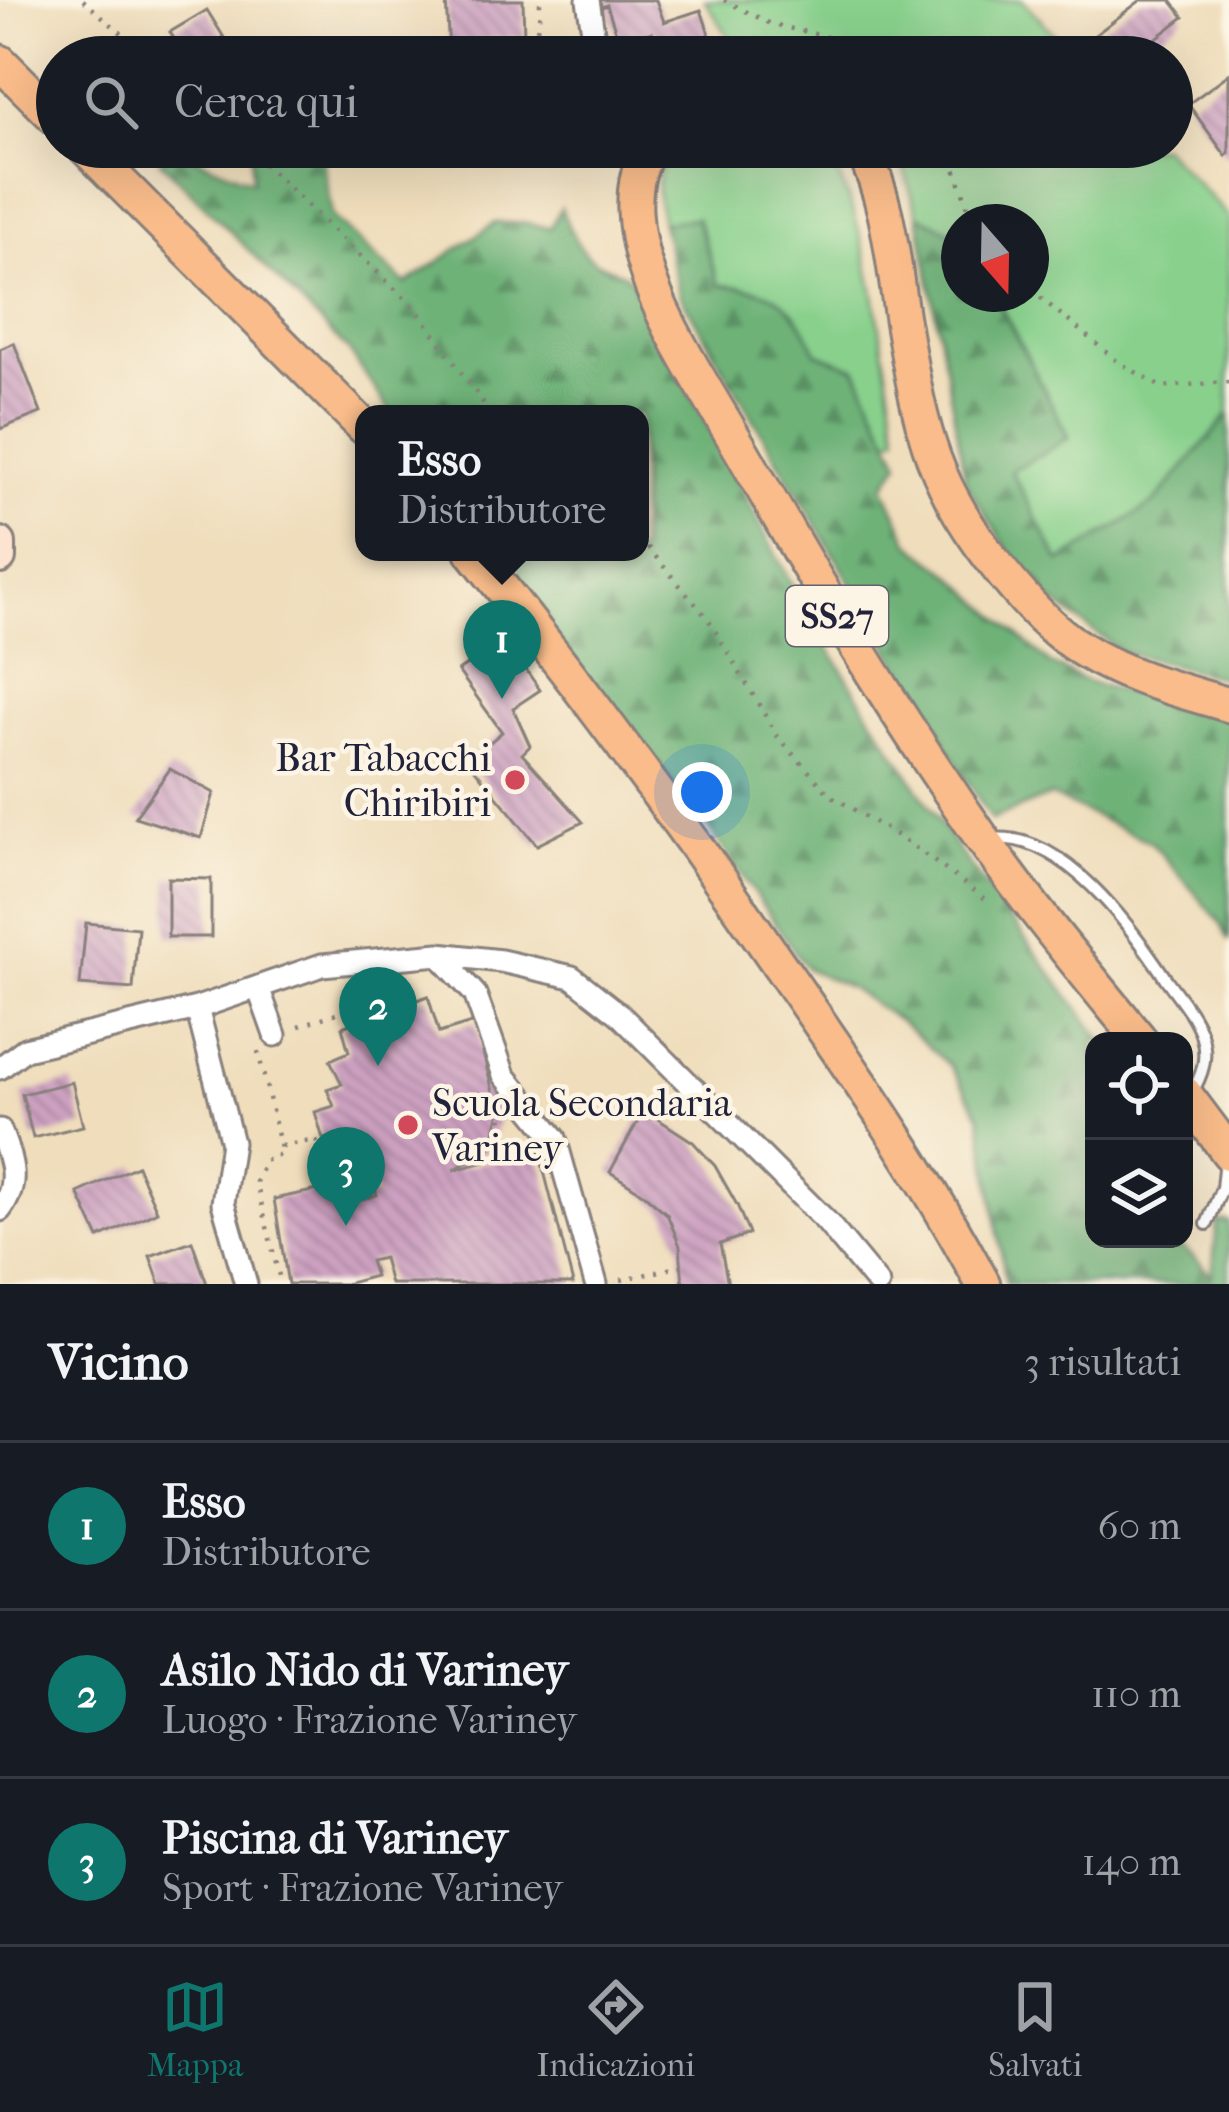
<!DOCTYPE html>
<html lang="it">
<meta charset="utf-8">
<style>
:root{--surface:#171b24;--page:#20242c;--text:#f1f3f6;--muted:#9ea1a6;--line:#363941;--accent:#0f766e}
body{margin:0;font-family:"IM FELL French Canon",serif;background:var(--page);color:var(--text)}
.controls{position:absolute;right:36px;bottom:36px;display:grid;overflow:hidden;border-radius:24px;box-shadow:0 12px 48px #0002}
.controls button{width:108px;height:108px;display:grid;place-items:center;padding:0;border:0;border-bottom:3px solid var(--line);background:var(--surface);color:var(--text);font:60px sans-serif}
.compass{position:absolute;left:941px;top:204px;width:108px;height:108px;border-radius:50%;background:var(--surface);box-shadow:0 12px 48px #0002;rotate:160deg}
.you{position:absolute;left:702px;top:792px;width:42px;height:42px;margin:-30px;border:9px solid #fff;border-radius:50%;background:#1a73e8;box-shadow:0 0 0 18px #1a73e833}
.badge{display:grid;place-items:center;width:78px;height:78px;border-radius:50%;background:var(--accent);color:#fff;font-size:39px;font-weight:700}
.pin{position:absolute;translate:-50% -99px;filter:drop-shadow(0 3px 6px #0008)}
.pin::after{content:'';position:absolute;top:63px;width:42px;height:36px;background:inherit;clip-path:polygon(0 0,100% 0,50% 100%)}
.popup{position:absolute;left:355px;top:405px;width:294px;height:156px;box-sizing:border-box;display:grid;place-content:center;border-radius:24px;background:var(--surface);filter:drop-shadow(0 3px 9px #0005);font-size:39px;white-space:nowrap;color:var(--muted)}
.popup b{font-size:45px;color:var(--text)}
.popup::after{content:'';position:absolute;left:50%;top:100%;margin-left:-24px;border:24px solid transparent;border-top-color:var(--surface)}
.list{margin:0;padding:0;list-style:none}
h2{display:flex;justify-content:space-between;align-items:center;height:156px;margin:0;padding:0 48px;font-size:51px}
h2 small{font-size:39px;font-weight:400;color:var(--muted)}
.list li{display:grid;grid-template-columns:78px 1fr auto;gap:36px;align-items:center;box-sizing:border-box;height:168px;padding:0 48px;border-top:3px solid var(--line)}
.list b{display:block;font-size:45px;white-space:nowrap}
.list p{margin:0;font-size:39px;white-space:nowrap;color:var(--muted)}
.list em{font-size:39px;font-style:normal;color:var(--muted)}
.icon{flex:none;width:66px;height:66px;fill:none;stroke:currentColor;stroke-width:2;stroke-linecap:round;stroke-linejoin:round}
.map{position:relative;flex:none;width:1229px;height:1284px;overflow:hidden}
.search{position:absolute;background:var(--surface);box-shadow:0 12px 48px #0002;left:36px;right:36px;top:36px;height:132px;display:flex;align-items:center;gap:30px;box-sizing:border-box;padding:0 42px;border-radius:66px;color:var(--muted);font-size:45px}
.sheet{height:660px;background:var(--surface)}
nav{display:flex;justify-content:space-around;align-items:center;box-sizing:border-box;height:168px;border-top:3px solid var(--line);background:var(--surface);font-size:33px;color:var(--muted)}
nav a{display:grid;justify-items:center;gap:6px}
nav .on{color:var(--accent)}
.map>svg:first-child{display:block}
.green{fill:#88d08c;stroke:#557964;stroke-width:3}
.forest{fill:url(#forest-firs);stroke:#486a5a;stroke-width:3}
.building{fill:url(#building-back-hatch)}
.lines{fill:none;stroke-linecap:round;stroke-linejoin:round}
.lane-casing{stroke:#88807b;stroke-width:16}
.street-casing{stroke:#88807b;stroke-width:27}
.secondary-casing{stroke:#88807b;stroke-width:36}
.primary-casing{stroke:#88807b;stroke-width:39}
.path{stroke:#88807b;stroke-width:4.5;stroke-dasharray:3 9;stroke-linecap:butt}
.lane{stroke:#fff;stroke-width:10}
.street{stroke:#fff;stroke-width:21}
.secondary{stroke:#fde4d0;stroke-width:30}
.primary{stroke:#f9bc8a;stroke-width:33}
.poi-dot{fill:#d1495b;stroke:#fcf5e5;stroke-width:4.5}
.labels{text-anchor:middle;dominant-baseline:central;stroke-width:9;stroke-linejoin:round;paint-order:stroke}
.shield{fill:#fcf5e5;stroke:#63616e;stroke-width:3}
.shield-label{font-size:36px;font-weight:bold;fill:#22223b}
.poi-label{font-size:39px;fill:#22223b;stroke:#fcf5e5;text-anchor:end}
</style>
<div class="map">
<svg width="1229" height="1284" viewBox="0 0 1229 1284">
<defs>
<pattern id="forest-firs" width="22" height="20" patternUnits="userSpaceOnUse" patternTransform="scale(3)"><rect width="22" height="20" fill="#6eb278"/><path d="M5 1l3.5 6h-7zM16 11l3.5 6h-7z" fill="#5a9064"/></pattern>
<pattern id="building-back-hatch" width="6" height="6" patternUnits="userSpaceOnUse" patternTransform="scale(3)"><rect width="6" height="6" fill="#cda1c1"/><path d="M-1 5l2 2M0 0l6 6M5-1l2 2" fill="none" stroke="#a6839e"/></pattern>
</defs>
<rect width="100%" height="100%" fill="#fcf5e5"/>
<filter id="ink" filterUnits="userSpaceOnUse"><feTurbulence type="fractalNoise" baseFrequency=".00833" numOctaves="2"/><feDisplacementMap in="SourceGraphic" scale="24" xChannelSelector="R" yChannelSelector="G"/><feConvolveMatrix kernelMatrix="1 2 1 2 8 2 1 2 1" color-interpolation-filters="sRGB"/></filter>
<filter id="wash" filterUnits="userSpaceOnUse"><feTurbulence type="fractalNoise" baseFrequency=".004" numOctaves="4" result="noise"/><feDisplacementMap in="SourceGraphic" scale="48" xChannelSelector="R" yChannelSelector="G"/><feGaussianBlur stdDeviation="2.7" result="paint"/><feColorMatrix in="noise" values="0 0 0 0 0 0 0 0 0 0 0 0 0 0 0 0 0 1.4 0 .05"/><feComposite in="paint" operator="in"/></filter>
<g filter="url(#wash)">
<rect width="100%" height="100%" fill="#efddbb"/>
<path class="green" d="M705,0H1022L1076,57H797L785,52L742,57Z
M677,147H824C874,234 879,337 898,435L889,440L856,368L817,353C792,300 778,289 719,285L697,218L662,223C656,193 652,170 677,147Z
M897,147H1162L1229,217V414L1154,503L1060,563L1011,471L1069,437L994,294H1031V222H959V236L918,215Z"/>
<path class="forest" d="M251,147H321L332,217L406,284L495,223H525L550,228L561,208C569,230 581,258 604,266C615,271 622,271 632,280L805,610L870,714L960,853L1103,1041H1094V1239H1174L1212,1275L1217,1222H1229V1284H1006L980,1115L950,1066L902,1023L849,987L807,969L706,824L485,552H640V414H392L349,351L160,161L176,150L252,181Z
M918,215L959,236V294H994L1069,438L1011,471L1060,562L1154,503L1229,414V679L1122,652L1030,585L966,483Z
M696,218L719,285C778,289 792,300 817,353L856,368L900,462L884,486L910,543L951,574L1050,664L1090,683L1229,717V941L1220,922L1152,843L1050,796L991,820L679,293L662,223Z"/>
<g id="blocks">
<path class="building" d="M446,0H523L524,38L486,39L487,57L449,50Z
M596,0H656L664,22L701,10L716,54L661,57L652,32L619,42L607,5L597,9Z
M1141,0H1171L1184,17L1132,57H1106L1091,38Z
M207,10L236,57H185L170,32Z
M1229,74V153L1226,156L1188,104Z
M14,343L41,413L0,429V349Z
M505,640L540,690L513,708L530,746L522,754L583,822L537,845L468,761L502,732L458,671Z
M170,769L214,793L201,838L135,817Z
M168,878L211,879V937H168Z
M86,923L138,928L133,989L80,985Z
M428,996L439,1033L475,1022L499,1115L492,1146L454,1170L538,1148L573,1284H390L383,1258L370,1261L375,1276L345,1284H288L274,1199L337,1186L344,1205L377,1195L368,1163L343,1170L335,1138L323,1139L315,1112L334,1106L327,1089L342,1084L330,1060L349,1052L342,1027Z
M72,1082L83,1126L33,1138L22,1094Z
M644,1110L693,1142L715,1166L737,1205L749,1234L720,1244L728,1284H683L680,1246L667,1214L644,1194L610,1172Z
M137,1166L157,1211L99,1238L78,1193Z
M192,1241L207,1284H160L150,1256Z"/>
</g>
</g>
<g filter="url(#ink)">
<use href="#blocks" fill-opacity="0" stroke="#88807b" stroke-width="3"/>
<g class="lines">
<g class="lane-casing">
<path id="lane" d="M991,839C1062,830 1132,928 1166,979C1178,996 1194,1014 1201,1034C1209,1058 1202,1076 1190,1096
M1207,1224L1222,1188L1225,1158"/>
</g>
<g class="street-casing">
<path id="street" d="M588,0L597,57
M439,955L475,994L504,1075L555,1138L596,1284
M258,987L275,1035
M197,1008L232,1143L223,1203L246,1284
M0,1068L25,1049L197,1008L322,965L439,954L501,961L572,977L619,1014L826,1221L878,1284
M0,1130C11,1159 21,1183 0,1210"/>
</g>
<g class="secondary-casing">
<path id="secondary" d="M0,543V558"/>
</g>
<g class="primary-casing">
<path id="primary" d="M0,62L57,119
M85,147L364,427
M651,147C625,183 635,238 649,278C668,335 718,409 748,462C821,592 898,719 984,841C1033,910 1087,975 1141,1041
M861,147C890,201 893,265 903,325C922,435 932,486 1004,575C1027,603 1052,631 1083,650C1128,678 1180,690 1229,705
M473,552C582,687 684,826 782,969C855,1074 923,1171 983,1284
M1184,1093L1229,1153"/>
</g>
<path class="path" d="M83,0L149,57
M724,0L771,24L840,40L863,57
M516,57C537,46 540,22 540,0
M246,147L417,310L491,414
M948,147L973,222
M1031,290L1117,361L1161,387L1229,382
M640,538L708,619L778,737L830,795L909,843L991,903
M299,1026L377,999L381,1012
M258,1051L282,1153L265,1161L256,1182L281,1284
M505,1133L508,1143L527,1138
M494,1135L505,1133L499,1109
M281,1146L316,1140L329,1175L350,1171L361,1200
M325,1164L340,1160
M621,1280L682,1266"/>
<use href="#lane" class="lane"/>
<use href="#street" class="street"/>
<use href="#secondary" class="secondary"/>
<use href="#primary" class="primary"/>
</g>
</g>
<g class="poi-dot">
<circle cx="515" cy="780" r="12"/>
<circle cx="408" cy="1125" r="12"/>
</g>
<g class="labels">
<rect class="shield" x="786" y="586" width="102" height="60" rx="9"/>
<g class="shield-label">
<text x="837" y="616">SS27</text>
</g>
<g class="poi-label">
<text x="491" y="758">Bar Tabacchi<tspan x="491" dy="45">Chiribiri</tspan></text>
<text x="432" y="1103" text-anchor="start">Scuola Secondaria<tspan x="432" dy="45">Variney</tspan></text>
</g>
</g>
</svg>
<div class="controls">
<button><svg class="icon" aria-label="locate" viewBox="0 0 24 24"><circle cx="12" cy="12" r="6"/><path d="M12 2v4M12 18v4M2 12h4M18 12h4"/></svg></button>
<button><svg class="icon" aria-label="layers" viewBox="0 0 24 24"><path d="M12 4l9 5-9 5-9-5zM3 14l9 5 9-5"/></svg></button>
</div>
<svg class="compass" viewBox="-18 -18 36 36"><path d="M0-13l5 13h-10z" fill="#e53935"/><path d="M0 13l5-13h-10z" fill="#9ea1a6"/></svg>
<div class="you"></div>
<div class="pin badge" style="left:502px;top:699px">1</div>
<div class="popup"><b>Esso</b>Distributore</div>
<div class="pin badge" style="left:378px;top:1066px">2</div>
<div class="pin badge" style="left:346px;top:1226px">3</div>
<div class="search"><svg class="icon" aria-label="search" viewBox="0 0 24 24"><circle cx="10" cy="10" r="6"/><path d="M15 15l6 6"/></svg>Cerca qui</div>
</div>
<section class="sheet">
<h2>Vicino<small>3 risultati</small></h2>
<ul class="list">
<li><span class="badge">1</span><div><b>Esso</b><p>Distributore</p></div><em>60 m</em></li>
<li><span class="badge">2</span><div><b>Asilo Nido di Variney</b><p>Luogo · Frazione Variney</p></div><em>110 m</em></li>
<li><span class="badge">3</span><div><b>Piscina di Variney</b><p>Sport · Frazione Variney</p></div><em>140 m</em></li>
</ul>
</section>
<nav>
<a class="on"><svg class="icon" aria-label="map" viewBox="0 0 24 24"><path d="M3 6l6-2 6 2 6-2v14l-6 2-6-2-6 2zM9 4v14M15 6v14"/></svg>Mappa</a>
<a><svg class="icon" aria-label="directions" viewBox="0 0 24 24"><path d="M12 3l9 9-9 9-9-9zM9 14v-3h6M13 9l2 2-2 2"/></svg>Indicazioni</a>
<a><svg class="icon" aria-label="saved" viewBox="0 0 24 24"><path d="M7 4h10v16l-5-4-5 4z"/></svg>Salvati</a>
</nav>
